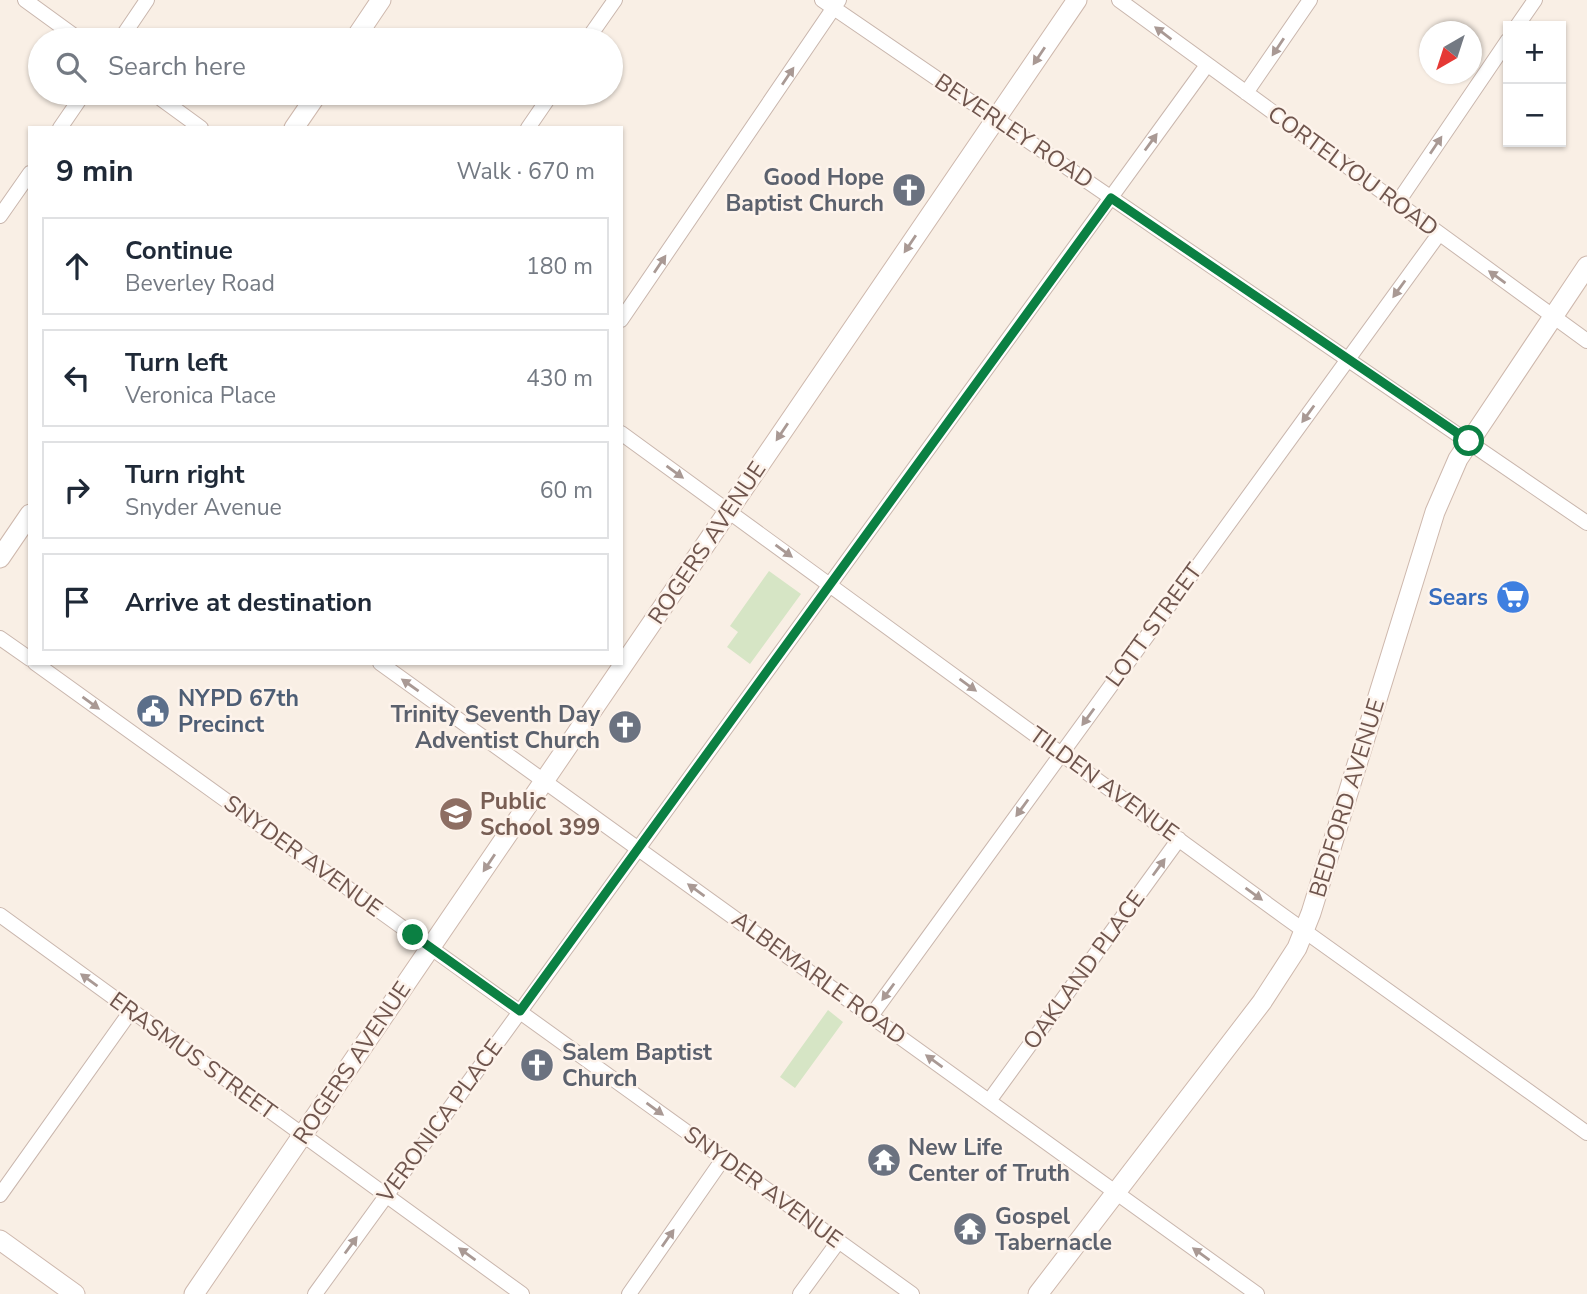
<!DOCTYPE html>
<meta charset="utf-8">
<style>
:root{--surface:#fff;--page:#f2f2f3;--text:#1f2937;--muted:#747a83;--line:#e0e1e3}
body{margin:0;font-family:"Nunito Sans",sans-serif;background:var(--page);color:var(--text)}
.controls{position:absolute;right:21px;top:21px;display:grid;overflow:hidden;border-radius:0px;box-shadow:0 2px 5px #0004}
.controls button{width:63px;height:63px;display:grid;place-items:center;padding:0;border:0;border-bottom:2px solid var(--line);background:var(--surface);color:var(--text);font:35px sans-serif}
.compass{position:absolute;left:1419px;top:21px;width:63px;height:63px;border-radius:50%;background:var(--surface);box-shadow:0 2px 5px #0004;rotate:219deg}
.stop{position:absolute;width:21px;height:21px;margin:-16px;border:5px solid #0b8043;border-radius:50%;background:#fff}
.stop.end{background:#0b8043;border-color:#fff;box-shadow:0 2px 7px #0008}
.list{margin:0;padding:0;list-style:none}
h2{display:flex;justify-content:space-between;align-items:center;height:91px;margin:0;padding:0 28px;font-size:30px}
h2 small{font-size:23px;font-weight:400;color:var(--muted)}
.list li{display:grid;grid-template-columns:46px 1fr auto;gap:21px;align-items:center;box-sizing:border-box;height:98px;margin:0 14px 14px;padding:0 14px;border:2px solid var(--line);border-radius:0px}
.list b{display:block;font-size:26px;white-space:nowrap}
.list p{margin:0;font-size:23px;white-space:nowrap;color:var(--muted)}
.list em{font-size:23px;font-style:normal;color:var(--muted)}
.icon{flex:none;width:38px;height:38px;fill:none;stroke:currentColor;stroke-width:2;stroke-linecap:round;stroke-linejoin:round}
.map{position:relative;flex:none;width:1587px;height:1294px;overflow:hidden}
.search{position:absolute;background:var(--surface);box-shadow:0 2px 5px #0004;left:28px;top:28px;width:595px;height:77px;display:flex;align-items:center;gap:18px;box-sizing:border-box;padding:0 24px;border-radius:38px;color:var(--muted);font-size:26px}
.panel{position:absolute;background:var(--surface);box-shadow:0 2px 5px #0004;left:28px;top:126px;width:595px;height:539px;border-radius:0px}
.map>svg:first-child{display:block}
.green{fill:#d6e5c5}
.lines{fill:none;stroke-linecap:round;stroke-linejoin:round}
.street-casing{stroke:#c9b6ad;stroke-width:16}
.secondary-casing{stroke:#ceb8ad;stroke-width:21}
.street{stroke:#fff;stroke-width:14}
.secondary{stroke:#fff;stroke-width:19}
.oneway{fill:#a99994}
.route{stroke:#0b8043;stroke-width:9}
.labels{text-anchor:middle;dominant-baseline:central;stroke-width:5;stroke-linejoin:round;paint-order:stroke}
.street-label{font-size:23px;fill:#6f554d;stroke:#fdf3eb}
.worship-label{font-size:23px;font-weight:bold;fill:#5b616d;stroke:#fdf3eb;text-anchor:start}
.shop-label{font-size:23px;font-weight:bold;fill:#366cbe;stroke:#fdf3eb;text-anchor:end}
.service-label{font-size:23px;font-weight:bold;fill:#4e5e75;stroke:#fdf3eb;text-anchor:start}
.education-label{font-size:23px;font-weight:bold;fill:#785e54;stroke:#fdf3eb;text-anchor:start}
</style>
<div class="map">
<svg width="1587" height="1294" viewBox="0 0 1587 1294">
<rect width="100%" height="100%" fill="#f9efe5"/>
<path class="green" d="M769,571L801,594L750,664L727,647L738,632L730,626Z
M828,1010L843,1022L795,1088L780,1077Z"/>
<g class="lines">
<g class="street-casing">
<path id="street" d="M25,0L80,40
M822,0L1587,523
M1119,0L1587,341
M1517,26L1535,0
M120,40L147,0
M587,40L615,0
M153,93L201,128
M1246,93L1310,0
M60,128L84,93
M528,128L552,93
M1398,202L1508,40
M0,216L30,173
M621,320L839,0
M621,433L1285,917L1587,1133
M0,638L30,659
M35,663L912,1294
M380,663L1257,1294
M0,915L522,1294
M871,1016L1439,234
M989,1101L1179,839
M0,1195L131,1011
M315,1294L1207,65
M629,1294L723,1159
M800,1294L838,1242"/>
</g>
<g class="secondary-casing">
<path id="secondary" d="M354,40L381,0
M294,128L318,93
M0,558L30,514
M0,1240L75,1294
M194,1294L1077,0
M1038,1294L1262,1002L1297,948L1311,913L1435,512L1458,459L1587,266"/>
</g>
<use href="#street" class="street"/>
<use href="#secondary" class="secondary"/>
</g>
<defs><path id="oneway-solid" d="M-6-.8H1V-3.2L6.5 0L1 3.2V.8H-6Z" transform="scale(1.75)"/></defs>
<g class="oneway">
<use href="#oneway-solid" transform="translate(1163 33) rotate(-143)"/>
<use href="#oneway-solid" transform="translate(1278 47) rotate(124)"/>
<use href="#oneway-solid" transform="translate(1039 56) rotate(124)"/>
<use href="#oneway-solid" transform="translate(788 76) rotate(-56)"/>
<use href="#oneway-solid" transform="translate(1151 142) rotate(-54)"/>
<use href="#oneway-solid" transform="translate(1436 145) rotate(-56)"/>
<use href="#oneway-solid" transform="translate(910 244) rotate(124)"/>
<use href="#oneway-solid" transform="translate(660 264) rotate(-56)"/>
<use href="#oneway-solid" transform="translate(1497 277) rotate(-144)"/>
<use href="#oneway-solid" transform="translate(1399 289) rotate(126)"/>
<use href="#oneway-solid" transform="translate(1308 414) rotate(126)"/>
<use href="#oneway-solid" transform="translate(782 432) rotate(124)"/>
<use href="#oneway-solid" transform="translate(675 472) rotate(36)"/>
<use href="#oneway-solid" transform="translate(784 551) rotate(36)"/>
<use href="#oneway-solid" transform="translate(410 685) rotate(-145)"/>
<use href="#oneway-solid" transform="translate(968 685) rotate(36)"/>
<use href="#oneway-solid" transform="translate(91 703) rotate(36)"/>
<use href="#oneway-solid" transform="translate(1088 717) rotate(126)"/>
<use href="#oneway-solid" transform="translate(1022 808) rotate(126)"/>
<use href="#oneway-solid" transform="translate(489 863) rotate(124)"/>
<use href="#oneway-solid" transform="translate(1159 867) rotate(-54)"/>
<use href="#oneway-solid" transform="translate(696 890) rotate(-144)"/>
<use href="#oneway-solid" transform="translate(1254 894) rotate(36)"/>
<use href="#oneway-solid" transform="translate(89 980) rotate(-144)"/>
<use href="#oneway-solid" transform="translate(888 992) rotate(126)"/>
<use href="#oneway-solid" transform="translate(934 1061) rotate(-144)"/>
<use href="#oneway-solid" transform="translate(655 1109) rotate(36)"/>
<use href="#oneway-solid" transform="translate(668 1238) rotate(-55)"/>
<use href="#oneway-solid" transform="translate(351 1245) rotate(-54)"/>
<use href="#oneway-solid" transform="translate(467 1254) rotate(-144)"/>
<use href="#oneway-solid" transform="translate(1201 1254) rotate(-144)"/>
</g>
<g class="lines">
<path class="route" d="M413,935L520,1011L1111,198L1469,441"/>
</g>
<defs>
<g id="church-disc" transform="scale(1.75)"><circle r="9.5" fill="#6b7280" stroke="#fdf3eb"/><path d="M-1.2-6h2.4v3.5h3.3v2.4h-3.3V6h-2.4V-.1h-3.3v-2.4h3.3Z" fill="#fff"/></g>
<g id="supermarket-disc" transform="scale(1.75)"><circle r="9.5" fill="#3f7fe0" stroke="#fdf3eb"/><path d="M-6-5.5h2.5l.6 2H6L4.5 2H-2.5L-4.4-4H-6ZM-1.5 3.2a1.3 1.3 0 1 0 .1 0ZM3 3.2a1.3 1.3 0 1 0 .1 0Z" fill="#fff"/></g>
<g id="civic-disc" transform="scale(1.75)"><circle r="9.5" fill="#5c6f8a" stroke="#fdf3eb"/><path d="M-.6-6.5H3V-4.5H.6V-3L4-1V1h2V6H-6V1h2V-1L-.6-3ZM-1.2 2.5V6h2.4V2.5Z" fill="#fff"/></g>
<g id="school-disc" transform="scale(1.75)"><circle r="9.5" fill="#8d6e63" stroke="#fdf3eb"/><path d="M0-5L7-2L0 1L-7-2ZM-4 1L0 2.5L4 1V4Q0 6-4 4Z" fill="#fff"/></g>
<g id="temple-disc" transform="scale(1.75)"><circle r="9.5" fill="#6b7280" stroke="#fdf3eb"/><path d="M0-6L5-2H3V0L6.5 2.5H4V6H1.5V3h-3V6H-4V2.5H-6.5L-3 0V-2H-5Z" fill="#fff"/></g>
</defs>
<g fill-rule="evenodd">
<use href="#church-disc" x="909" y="190"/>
<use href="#supermarket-disc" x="1513" y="597"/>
<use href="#civic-disc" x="153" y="711"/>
<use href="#church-disc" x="625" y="727"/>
<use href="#school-disc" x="456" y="814"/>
<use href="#church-disc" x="537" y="1065"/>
<use href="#temple-disc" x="884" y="1160"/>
<use href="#temple-disc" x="970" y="1229"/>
</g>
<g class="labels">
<g class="street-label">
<text transform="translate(1014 131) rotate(34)">BEVERLEY ROAD</text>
<text transform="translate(1353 171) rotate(36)">CORTELYOU ROAD</text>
<text transform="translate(707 543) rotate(-56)">ROGERS AVENUE</text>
<text transform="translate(1154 625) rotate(-54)">LOTT STREET</text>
<text transform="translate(1104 784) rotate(36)">TILDEN AVENUE</text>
<text transform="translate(1347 798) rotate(-73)">BEDFORD AVENUE</text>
<text transform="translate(303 856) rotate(36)">SNYDER AVENUE</text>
<text transform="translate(1084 970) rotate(-54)">OAKLAND PLACE</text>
<text transform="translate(819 978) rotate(36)">ALBEMARLE ROAD</text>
<text transform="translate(193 1056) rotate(36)">ERASMUS STREET</text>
<text transform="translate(352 1063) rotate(-56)">ROGERS AVENUE</text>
<text transform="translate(440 1121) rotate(-54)">VERONICA PLACE</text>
<text transform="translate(763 1187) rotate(36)">SNYDER AVENUE</text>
</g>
<g class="worship-label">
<text x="884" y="177" text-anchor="end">Good Hope<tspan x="884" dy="26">Baptist Church</tspan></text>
<text x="600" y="714" text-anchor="end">Trinity Seventh Day<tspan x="600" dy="26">Adventist Church</tspan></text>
<text x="562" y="1052">Salem Baptist<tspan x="562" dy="26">Church</tspan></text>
<text x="908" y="1147">New Life<tspan x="908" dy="26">Center of Truth</tspan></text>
<text x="995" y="1216">Gospel<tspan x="995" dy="26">Tabernacle</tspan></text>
</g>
<g class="shop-label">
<text x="1488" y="597">Sears</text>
</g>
<g class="service-label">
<text x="178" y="698">NYPD 67th<tspan x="178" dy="26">Precinct</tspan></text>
</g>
<g class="education-label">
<text x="480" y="801">Public<tspan x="480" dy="26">School 399</tspan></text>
</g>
</g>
</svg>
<div class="controls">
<button>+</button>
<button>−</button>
</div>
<svg class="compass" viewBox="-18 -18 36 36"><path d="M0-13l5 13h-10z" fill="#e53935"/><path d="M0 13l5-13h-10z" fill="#747a83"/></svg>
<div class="stop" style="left:1469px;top:441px"></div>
<div class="stop end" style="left:413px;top:935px"></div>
<div class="search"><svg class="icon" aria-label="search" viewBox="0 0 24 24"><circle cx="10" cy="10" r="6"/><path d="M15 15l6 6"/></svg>Search here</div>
<section class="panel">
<h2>9 min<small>Walk · 670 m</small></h2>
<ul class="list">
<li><svg class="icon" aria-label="ahead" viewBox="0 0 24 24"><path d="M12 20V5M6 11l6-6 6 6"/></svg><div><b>Continue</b><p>Beverley Road</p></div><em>180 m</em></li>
<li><svg class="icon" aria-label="left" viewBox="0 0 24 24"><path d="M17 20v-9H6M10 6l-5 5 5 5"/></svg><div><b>Turn left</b><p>Veronica Place</p></div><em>430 m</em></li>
<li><svg class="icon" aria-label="right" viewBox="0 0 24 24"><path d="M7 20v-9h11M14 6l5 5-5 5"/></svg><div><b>Turn right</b><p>Snyder Avenue</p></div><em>60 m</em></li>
<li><svg class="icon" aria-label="arrive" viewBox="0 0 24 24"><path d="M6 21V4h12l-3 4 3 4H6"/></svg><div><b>Arrive at destination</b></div></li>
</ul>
</section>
</div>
